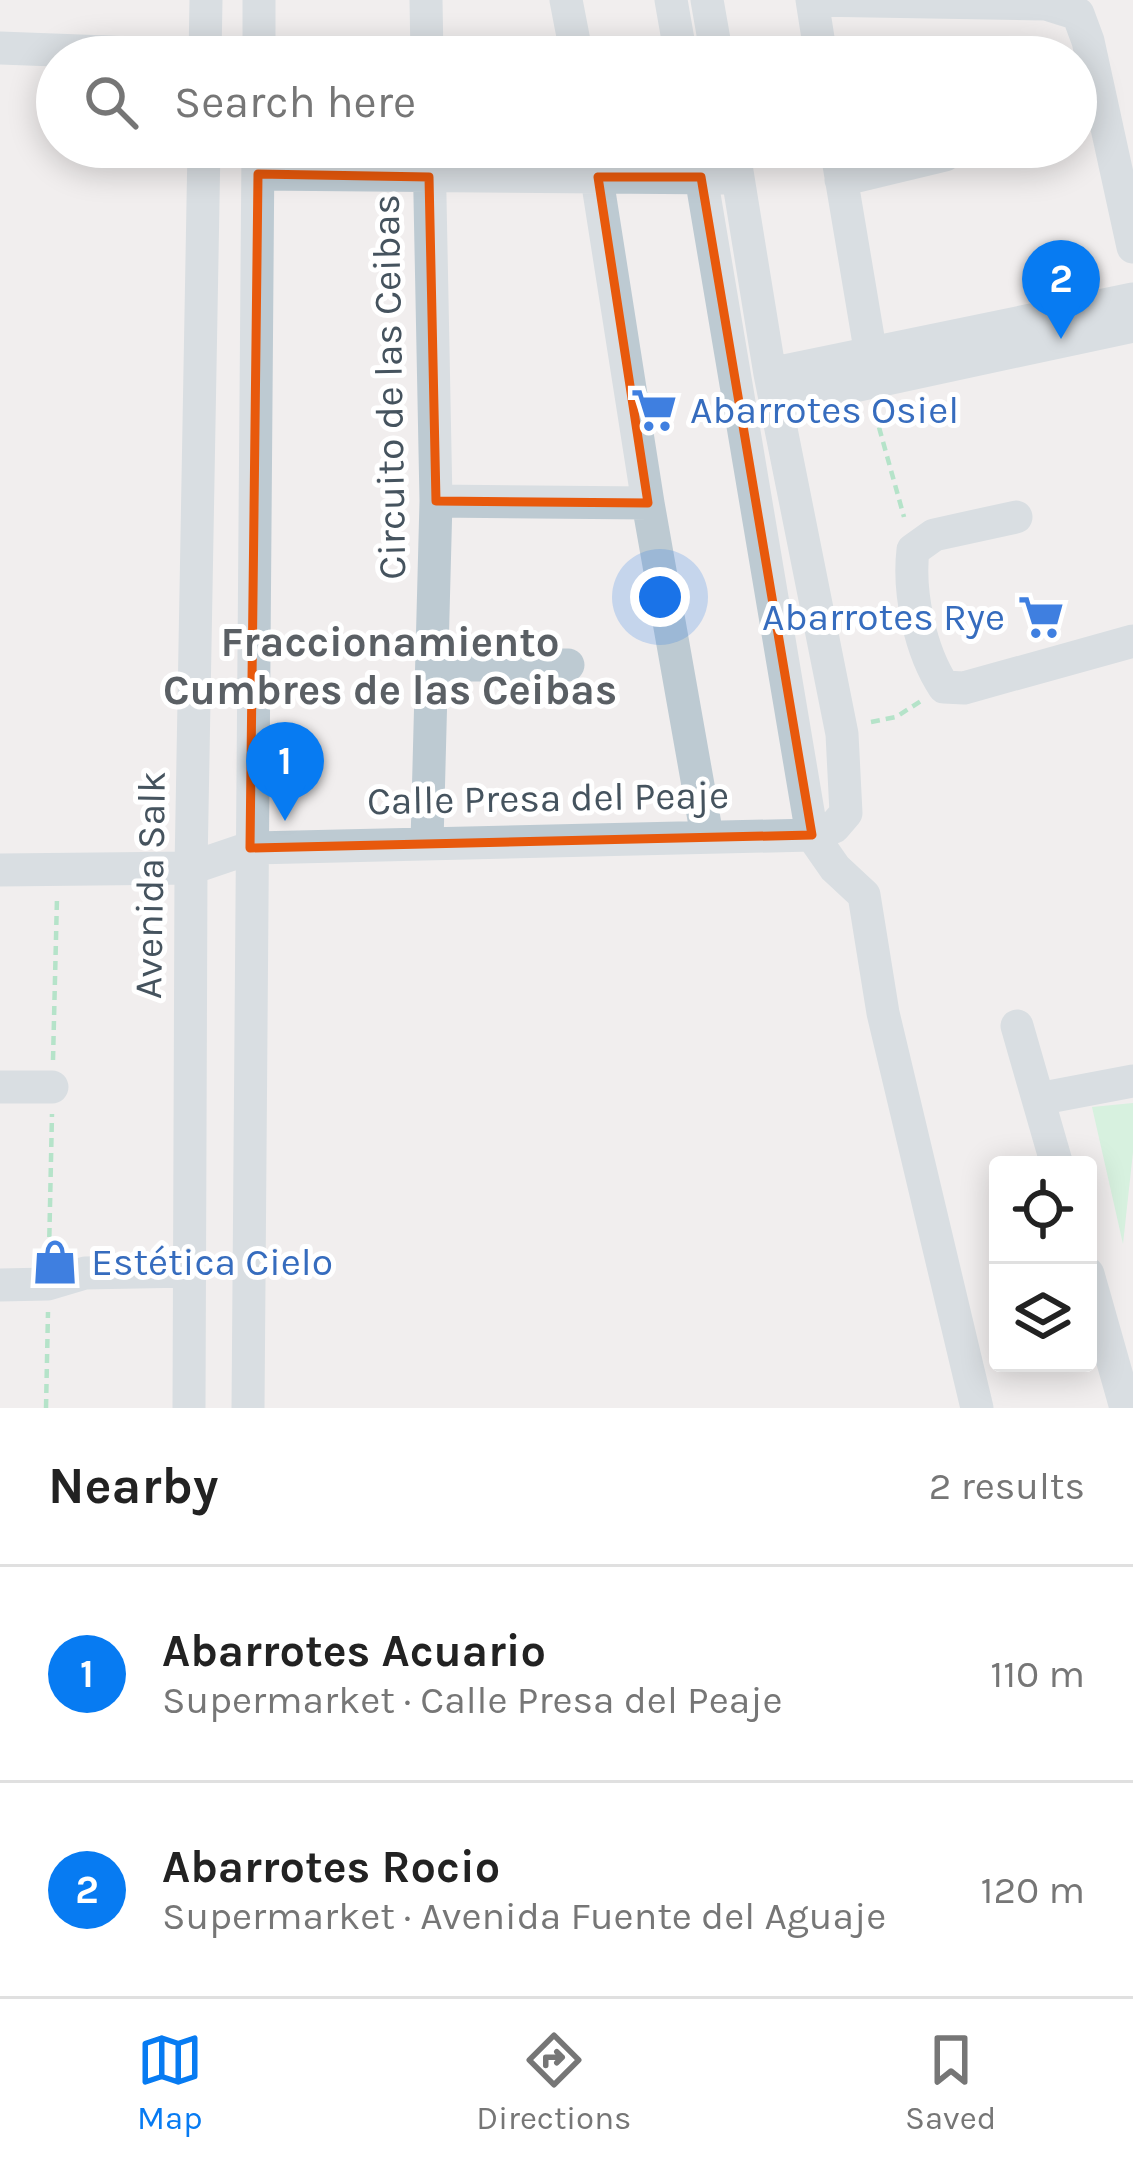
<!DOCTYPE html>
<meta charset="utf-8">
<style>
:root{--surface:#fff;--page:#f6f6f6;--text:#222;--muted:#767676;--line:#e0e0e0;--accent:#077bf2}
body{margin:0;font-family:Karla,sans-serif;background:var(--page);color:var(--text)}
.controls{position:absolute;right:36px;bottom:36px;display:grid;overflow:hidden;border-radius:12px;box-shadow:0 6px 30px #0003}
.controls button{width:108px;height:108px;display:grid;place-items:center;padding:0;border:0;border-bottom:3px solid var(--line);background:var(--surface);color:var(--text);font:60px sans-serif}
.you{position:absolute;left:660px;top:597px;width:42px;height:42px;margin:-30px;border:9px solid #fff;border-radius:50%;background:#1a73e8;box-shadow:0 0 0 18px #1a73e833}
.badge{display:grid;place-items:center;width:78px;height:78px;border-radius:50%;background:var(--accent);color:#fff;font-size:39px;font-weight:700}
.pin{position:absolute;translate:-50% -99px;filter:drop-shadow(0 3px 6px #0008)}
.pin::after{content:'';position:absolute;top:63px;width:42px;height:36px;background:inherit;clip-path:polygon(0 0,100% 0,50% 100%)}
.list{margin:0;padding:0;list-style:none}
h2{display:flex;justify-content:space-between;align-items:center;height:156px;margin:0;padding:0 48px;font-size:51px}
h2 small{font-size:39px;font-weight:400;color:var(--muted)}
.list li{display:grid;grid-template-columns:78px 1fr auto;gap:36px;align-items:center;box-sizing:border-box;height:216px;padding:0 48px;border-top:3px solid var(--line)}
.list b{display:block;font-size:45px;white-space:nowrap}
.list p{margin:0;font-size:39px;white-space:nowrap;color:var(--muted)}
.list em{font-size:39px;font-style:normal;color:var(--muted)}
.icon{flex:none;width:66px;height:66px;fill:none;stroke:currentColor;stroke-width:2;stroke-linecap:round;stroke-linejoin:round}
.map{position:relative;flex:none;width:1133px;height:1408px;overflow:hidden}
.search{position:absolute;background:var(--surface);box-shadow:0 6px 30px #0003;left:36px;right:36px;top:36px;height:132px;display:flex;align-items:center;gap:30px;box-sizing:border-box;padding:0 42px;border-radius:66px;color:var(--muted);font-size:45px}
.sheet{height:588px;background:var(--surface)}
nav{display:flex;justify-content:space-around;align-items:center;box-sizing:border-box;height:168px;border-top:3px solid var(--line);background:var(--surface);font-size:33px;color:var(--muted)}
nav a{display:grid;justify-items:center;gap:6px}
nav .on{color:var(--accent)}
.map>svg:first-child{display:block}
.green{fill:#b8f3cc}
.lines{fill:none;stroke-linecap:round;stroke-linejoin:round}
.path{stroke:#6dd59b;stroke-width:4.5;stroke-dasharray:9 6;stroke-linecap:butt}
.minor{stroke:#bdcad2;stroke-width:33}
.marked{fill:none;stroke:#e8590c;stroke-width:9;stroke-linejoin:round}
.labels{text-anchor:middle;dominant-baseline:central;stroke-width:10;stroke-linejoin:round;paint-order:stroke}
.street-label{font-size:39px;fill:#45535e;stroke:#fff}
.shop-label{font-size:39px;fill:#366cbe;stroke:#fff;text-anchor:start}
.neighbourhood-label{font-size:42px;font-weight:bold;fill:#5a5f64;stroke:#fff}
</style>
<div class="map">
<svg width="1133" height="1408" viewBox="0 0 1133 1408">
<rect width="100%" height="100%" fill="#f1eeee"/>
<path class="green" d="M1133,1103V1152L1123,1244L1092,1107Z"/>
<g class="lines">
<path class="path" d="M875,413L904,517
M871,722L896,717L921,701
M53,1060L57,898
M49,1252L52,1114
M46,1408L48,1312"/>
<path class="minor" d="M426,0L427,57
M566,0L577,57
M671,0L681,57
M707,0L717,57
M812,0L1046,4L1078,14L1088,41L1133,247
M812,0L821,57
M0,48L241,57
M205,57L206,0
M259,57V0
M592,147L648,503L707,836
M696,147L812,835L835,868L864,895L883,1013L977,1408
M836,147L871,355
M258,174L724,178
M841,180L945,155
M770,374L1133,299
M775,403L1133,326
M436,501L648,503
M1016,517L934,535L913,550C908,592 920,651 944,687L964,688L1133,641
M432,665H568
M427,842L436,501L429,147
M0,870L191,868L250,848L812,835L834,827L846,813L842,734L770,374L733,147
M1017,1026L1057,1165
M0,1087H52
M1038,1099L1133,1081
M1088,1274L1126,1408
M0,1285L48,1284L85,1273L190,1271
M189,1408L191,868L204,147
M248,1408L258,147"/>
</g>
<path d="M0 0H1133V1408H0ZM258,174L429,177L436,501L648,503L598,177H701L812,835L250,848Z" fill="#f1eeee" fill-opacity=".55" fill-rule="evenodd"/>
<path class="marked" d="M258,174L429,177L436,501L648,503L598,177H701L812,835L250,848Z"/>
<defs>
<g id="supermarket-bare" transform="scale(3.6)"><path d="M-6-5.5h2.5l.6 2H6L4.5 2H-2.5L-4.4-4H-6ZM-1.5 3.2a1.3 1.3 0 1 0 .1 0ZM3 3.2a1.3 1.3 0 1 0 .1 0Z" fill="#3f7fe0" stroke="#fff" stroke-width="2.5" paint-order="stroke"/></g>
<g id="shop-bare" transform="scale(3.6)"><path d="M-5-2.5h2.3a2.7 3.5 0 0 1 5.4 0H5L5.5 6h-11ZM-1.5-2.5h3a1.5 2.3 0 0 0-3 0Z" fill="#3f7fe0" stroke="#fff" stroke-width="2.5" paint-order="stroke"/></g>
</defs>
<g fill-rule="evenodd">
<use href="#supermarket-bare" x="654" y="410"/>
<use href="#supermarket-bare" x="1041" y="617"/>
<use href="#shop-bare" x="55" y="1262"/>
</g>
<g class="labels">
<g class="street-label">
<text transform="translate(389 387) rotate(-91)">Circuito de las Ceibas</text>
<text transform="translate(548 798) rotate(-1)">Calle Presa del Peaje</text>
<text transform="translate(150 885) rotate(-89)">Avenida Salk</text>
</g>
<g class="shop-label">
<text x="690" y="410">Abarrotes Osiel</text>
<text x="1005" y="617" text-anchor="end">Abarrotes Rye</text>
<text x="91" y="1262">Estética Cielo</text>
</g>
<g class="neighbourhood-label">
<text x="390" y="642">Fraccionamiento<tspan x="390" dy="48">Cumbres de las Ceibas</tspan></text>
</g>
</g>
</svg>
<div class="controls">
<button><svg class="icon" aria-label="locate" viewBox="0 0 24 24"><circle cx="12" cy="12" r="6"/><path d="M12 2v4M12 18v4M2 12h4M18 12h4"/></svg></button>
<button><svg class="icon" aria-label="layers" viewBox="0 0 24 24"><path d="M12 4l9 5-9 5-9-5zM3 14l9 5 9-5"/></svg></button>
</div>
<div class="you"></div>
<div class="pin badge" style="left:285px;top:821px">1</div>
<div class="pin badge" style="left:1061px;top:339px">2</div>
<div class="search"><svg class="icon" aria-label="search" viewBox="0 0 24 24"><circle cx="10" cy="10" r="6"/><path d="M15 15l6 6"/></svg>Search here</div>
</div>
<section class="sheet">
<h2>Nearby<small>2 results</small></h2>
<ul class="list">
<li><span class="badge">1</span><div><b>Abarrotes Acuario</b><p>Supermarket · Calle Presa del Peaje</p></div><em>110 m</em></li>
<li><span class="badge">2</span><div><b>Abarrotes Rocio</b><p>Supermarket · Avenida Fuente del Aguaje</p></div><em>120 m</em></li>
</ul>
</section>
<nav>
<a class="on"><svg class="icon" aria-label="map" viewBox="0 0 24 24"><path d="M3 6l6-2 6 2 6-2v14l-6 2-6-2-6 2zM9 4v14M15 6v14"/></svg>Map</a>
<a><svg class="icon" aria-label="directions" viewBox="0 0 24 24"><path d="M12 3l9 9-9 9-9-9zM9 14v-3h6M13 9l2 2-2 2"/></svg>Directions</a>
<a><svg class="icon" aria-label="saved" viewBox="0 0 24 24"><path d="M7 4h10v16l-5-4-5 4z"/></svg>Saved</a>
</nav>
